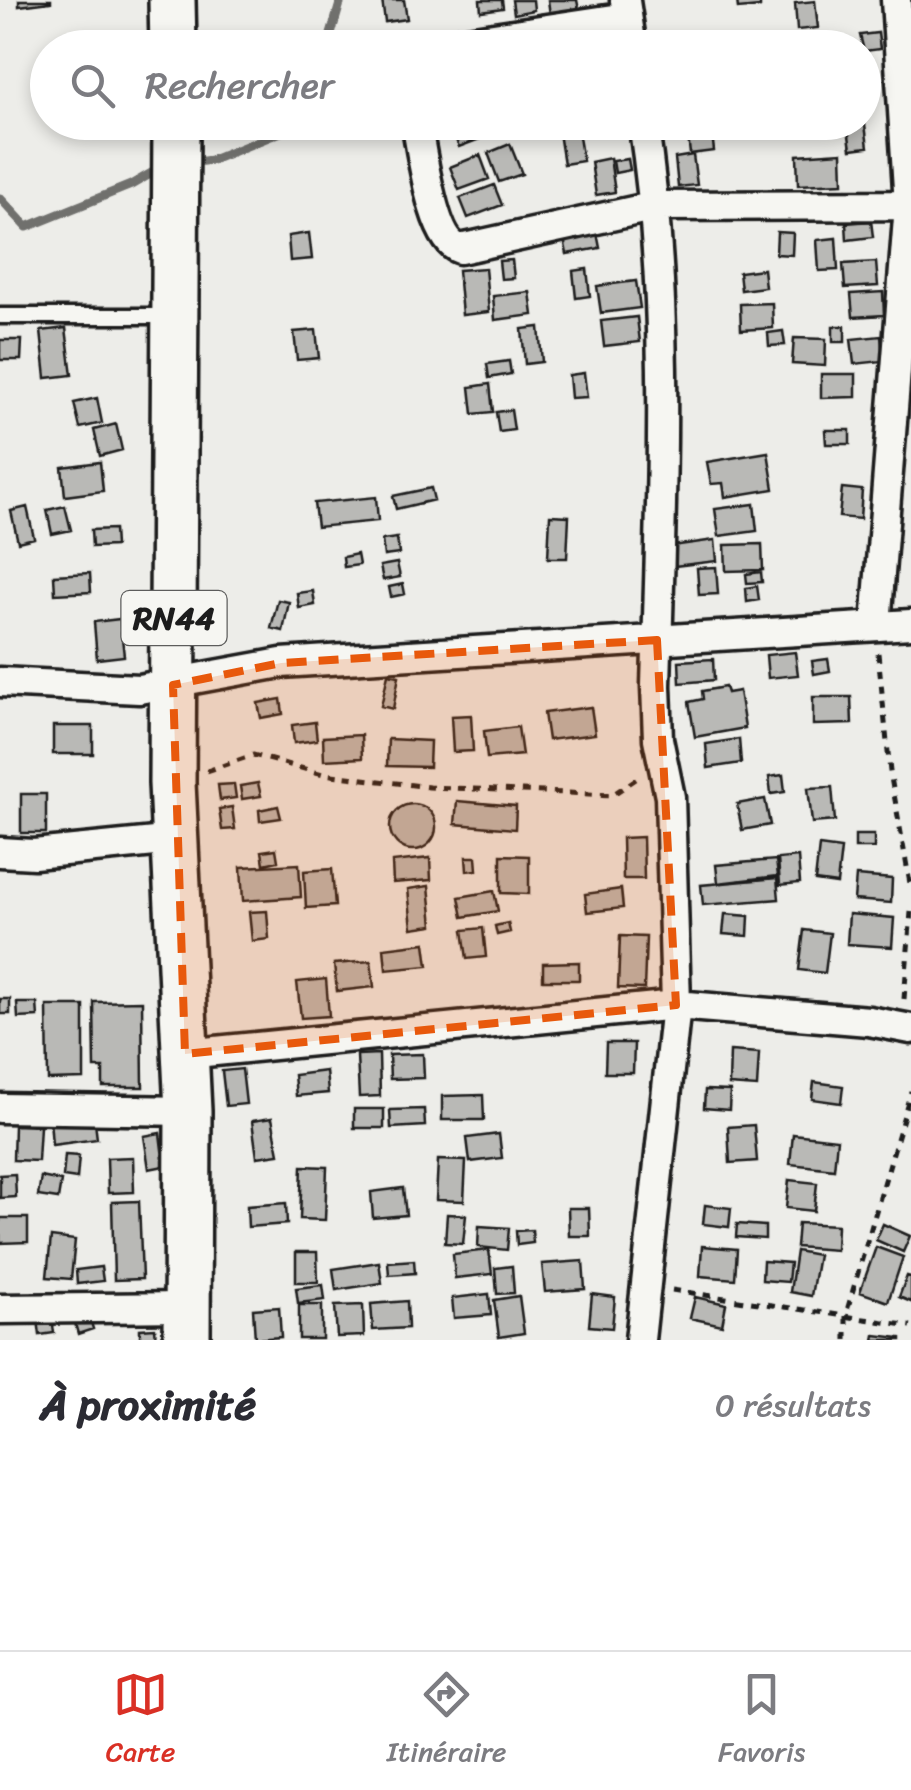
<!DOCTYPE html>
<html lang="fr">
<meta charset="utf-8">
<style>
:root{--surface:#fff;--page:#f2f2f3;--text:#2b2b33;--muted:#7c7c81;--line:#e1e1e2;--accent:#d93025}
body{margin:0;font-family:Sriracha,sans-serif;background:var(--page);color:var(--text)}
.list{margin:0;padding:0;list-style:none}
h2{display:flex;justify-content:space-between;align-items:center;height:130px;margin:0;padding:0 40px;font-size:42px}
h2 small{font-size:32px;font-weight:400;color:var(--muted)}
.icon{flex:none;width:55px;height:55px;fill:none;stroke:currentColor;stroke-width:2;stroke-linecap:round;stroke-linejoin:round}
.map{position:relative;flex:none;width:911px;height:1340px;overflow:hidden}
.search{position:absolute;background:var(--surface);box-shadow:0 5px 15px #0003;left:30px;right:30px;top:30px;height:110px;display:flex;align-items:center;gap:25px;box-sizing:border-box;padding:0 35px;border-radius:55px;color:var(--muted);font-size:38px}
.sheet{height:310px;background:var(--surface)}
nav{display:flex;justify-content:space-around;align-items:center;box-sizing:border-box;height:140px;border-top:2px solid var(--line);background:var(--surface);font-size:28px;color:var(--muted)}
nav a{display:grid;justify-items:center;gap:5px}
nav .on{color:var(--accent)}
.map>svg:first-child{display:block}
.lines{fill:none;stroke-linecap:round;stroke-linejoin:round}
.stream{stroke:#6f6f6d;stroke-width:9}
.building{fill:#b9b9b6;stroke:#1c1c1c;stroke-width:2.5}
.lane-casing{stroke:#1c1c1c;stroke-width:21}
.street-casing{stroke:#1c1c1c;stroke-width:35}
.primary-casing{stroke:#1c1c1c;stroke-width:52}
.path{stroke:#1c1c1c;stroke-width:5;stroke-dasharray:8 8;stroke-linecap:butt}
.lane{stroke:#f6f6f2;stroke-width:14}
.street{stroke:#f6f6f2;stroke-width:28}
.primary{stroke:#f6f6f2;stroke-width:45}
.marked{fill:#e8590c;fill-opacity:0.2;stroke:#e8590c;stroke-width:8;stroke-dasharray:20 12;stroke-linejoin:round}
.labels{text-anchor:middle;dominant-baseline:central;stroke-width:8;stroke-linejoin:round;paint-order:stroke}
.shield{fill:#f6f6f2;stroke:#5d5d5c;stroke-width:2.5}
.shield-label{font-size:32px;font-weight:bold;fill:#1c1c1c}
</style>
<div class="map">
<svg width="911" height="1340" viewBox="0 0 911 1340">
<rect width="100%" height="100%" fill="#edede9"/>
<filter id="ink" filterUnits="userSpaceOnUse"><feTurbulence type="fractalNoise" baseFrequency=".01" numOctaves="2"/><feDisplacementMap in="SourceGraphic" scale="20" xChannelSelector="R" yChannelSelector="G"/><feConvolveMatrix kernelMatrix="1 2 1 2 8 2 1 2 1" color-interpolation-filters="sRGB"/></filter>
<g filter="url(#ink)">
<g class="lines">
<path class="stream" d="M327,48L341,0
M187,163L212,160L305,122
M0,198L27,227L131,185L162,167"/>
</g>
<path class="building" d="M19,0H51V2L19,6Z
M382,0H404L407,19L385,22Z
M480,0H502L503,8L481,11Z
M512,0H533L534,10L514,14Z
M548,0H577L579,10L550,15Z
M737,0H760V7L738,9Z
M815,1L818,28L797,30L795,3Z
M878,33L880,49L864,51L860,35Z
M699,40L700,48H681L680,42Z
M864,117L868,147L851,149L847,122H864Z
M489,122L493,134L459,147L449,124Z
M823,122H845L846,131L824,133Z
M711,124L714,151L690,154L687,127Z
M578,131L583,161L564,164L559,133Z
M510,144L522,174L499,182L488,153Z
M842,152L843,183L798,185L797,155Z
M480,155L489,179L459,190L450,167Z
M693,155L697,185L678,187L675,158Z
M610,158L615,192L596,195L591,162Z
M628,159L630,170L615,173L613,161Z
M494,185L502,205L468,218L460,198Z
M871,221L873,237L847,240L846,223Z
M596,228L600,248L567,254L563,234Z
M777,232L793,233L792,255L776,254Z
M309,233L312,259L290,261L288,236Z
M836,238L838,270L819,271L817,240Z
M512,260L514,278L501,279L499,261Z
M876,262L878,286L845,288L843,264Z
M485,268L489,312L462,315L458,270Z
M587,269L590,296L576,298L573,271Z
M763,269L765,287L741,290L739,272Z
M636,281L640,308L601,313L597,286Z
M530,292L533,315L495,320L493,296Z
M883,292L884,315L853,317L851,294Z
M772,303L773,328L741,330L740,304Z
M637,317L640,342L604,346L601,321Z
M833,326H845V342H833Z
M539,327L542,362L525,364L522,329Z
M66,328L72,375L46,378L41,331Z
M316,330L319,358L297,360L294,332Z
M783,331L785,345L769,346L768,333Z
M881,336L883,361L854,364L851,339Z
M794,338L826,339L825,366L792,364Z
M0,340H22L21,360H0Z
M509,361L511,374L489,378L487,364Z
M584,373L587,397L571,398L569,375Z
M821,374H856V397L821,398Z
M490,384L493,412L473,414L470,387Z
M97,398L102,423L80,428L74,403Z
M511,410L514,430L499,432L496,412Z
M116,424L122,450L100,456L94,430Z
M825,430H850V444H826Z
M768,452L774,489L725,497L723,483L711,484L707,462Z
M100,462L103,491L65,496L62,467Z
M431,488L434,500L396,509L393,496Z
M842,488L862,490L860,519L839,517Z
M376,497L378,521L317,527L314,503Z
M754,504L757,531L719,536L715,509Z
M65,506L71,530L52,534L47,510Z
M27,507L34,538L18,542L11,511Z
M550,515L569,516L567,558H548Z
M114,529L115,546L92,547L91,530Z
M397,538L399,554L384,556L382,540Z
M715,540L717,561L674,566L672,546Z
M762,544L763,570L726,571L725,545Z
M357,554L359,565L344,567L343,557Z
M397,563L400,577L383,580L380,566Z
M716,567L718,594L699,595L697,568Z
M761,572L762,582L747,583L746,574Z
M90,573L91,592L55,594L54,575Z
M403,584L405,594L391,597L389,587Z
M757,586L759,600L747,602L746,588Z
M313,591L315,605L299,608L297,593Z
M278,600L289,602L283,631L271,628Z
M120,619L124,656L97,659L94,622Z
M795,652L798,675L768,678L766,655Z
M713,659L714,680L680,683L679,661Z
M828,659L830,671L814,674L812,661Z
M388,674L399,676L393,709L381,706Z
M725,687L727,693L739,691L745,728L695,737L689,702L703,699L702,691Z
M813,697H851L852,724L813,725Z
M281,699L283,714L261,718L258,703Z
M591,707L595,734L548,740L544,713Z
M471,715L473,751L453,752L451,716Z
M315,722L317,740L294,743L292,725Z
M53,726H93V754H53Z
M518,727L522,755L487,758L484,731Z
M361,735L362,758L324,760L323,737Z
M388,739L430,741L429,767L387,766Z
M739,739L741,763L708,768L706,744Z
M783,775L785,792L771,794L769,777Z
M258,783L261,796L242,799L240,786Z
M234,784L236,798L220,800L218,785Z
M832,787L835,821L812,823L808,788Z
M21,794H46V833H21Z
M765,799L770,825L742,830L737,804Z
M457,801L516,806L515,829L455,824Z
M390 827a23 23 0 1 1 46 0a23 23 0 1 1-46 0Z
M278,806L281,818L260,821L259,810Z
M232,807L235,829L222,830L219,809Z
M855,835H874V848H855Z
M643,837L644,879H623L622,838Z
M819,846L841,849L837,884L815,881Z
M276,849L278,861L264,864L262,851Z
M501,855L529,856V894L501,893Z
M466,857H476L477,870L467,871Z
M798,857L800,883L780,885L778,859Z
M430,858L431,880L393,883L392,862Z
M776,860L778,876L718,883L716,865Z
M299,864L301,897L243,901L241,867Z
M332,869L335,906L306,908L304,871Z
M856,876L892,879L891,903L854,900Z
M777,878L779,899L703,905L701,885Z
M429,886L433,925L412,928L408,889Z
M621,889L623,908L587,912L585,894Z
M494,891L498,911L463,917L459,897Z
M267,911L269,939L252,941L249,912Z
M725,914L749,916L748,936L723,934Z
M849,914L894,918L892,947L847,944Z
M508,923L510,932L497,935L495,926Z
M483,928L486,957L467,959L463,930Z
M804,930L830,933L825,973L799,970Z
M620,936L646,937L644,989L618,988Z
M425,943L428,966L386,970L384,948Z
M371,961L374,987L337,991L334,964Z
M579,962V980H543V963Z
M326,979L329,1016L301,1018L297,982Z
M0,999H10V1014H0Z
M142,1001L143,1087H103V1068H95L94,1002Z
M17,1003H37L38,1017L18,1018Z
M47,1006H84V1079L48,1080Z
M606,1043H634L633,1073H605Z
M730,1051L759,1053L757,1087L729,1085Z
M379,1054L380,1096L359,1097L357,1055Z
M423,1054L424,1078L390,1079L389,1055Z
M242,1069L246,1104L226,1106L222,1071Z
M326,1071L328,1093L296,1096L294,1075Z
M814,1082L843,1086L841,1103L812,1099Z
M705,1090L730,1091L729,1110L704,1108Z
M483,1095L484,1120H442V1096Z
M354,1109H384V1128H354Z
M424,1109L425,1126L391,1128L390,1110Z
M94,1114L97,1139L52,1145L50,1119Z
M272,1118L279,1154L257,1157L252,1121Z
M14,1125L40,1126L38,1161L13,1160Z
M754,1125L757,1161L730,1163L728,1127Z
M160,1133L164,1166L149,1169L144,1136Z
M499,1134L502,1158L470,1162L467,1138Z
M793,1134L837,1139L834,1169L790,1164Z
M65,1155L79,1156L77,1179L63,1177Z
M133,1157L134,1192L108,1193L107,1158Z
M438,1160L466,1161L464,1201L436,1200Z
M302,1166L327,1167L325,1220L300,1219Z
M15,1174L16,1197L0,1198V1175Z
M41,1177L61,1181L58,1199L38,1196Z
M789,1180L817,1183L814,1211L786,1208Z
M403,1188L406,1215L373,1218L371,1192Z
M139,1201L142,1279L114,1280L112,1202Z
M286,1203L287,1224L248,1227L247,1206Z
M705,1205L731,1208L729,1227L703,1224Z
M568,1208H589L590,1236H569Z
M447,1214L466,1215L463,1244L445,1243Z
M0,1218H28V1242L0,1243Z
M798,1223L837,1225L836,1250L796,1247Z
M737,1224L765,1226V1239L736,1237Z
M883,1224L910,1236L903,1252L876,1240Z
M479,1226L509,1228L507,1250L478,1247Z
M532,1230L533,1243L517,1245L516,1231Z
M51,1237L75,1240L71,1279L47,1277Z
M702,1246L737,1249L735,1279L700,1276Z
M876,1247L903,1257L888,1302L860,1292Z
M489,1250L492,1274L455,1278L453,1254Z
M796,1251L818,1255L811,1296L790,1292Z
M296,1252H317L318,1282H296Z
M414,1260L415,1273L389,1275L388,1262Z
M583,1261L585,1289L545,1292L542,1264Z
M763,1261L790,1263L788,1282L762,1280Z
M379,1262L382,1283L336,1290L333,1269Z
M512,1266L514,1293L497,1294L495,1268Z
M101,1267L103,1281L77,1284L76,1270Z
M907,1276L911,1277V1302L899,1297Z
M323,1285L325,1300L298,1303L296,1288Z
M489,1294L491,1315L454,1318L452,1298Z
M592,1294L615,1297L612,1328L589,1326Z
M519,1296L524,1333L499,1337L494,1300Z
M695,1297L726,1304L722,1325L690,1318Z
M407,1301L408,1328L373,1330L371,1304Z
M299,1305H322V1339H299Z
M363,1305L364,1336L337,1337L335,1306Z
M279,1307L281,1337L255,1339L253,1309Z
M89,1316L93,1329L78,1334L74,1320Z
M52,1318L54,1333L40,1335L38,1320Z
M155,1328L156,1340H140V1329Z
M875,1335L901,1338V1340H874Z"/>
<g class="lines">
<g class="lane-casing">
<path id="lane" d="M0,316H169"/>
</g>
<g class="street-casing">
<path id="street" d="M625,1L632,48
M421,48L627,17
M416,122C422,150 432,241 460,249L656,206L911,205
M876,625L909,205L896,0
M0,682L139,689L281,663L911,624
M0,852L34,854L175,840
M185,1054L676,1005L869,1021L911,1029
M0,1108L188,1111
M0,1309L188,1307
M640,1340L676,1005L670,797L658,739L656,686C661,498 672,309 643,122"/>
</g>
<g class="primary-casing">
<path id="primary" d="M172,0L173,48
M176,122L172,783L188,1111L187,1340"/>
</g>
<path class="path" d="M878,653L890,772L911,889
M207,771L253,755L323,774L429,787L612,795L639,777
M904,999L911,912
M672,1290L911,1326
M846,1340V1314L911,1091"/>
<use href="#lane" class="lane"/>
<use href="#street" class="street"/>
<use href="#primary" class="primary"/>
</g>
</g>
<path class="marked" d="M657,640L676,1005L185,1054L173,685L281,663Z"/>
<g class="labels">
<rect class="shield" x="121.5" y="591" width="105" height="54" rx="8"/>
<g class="shield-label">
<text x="174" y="618">RN44</text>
</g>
</g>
</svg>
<div class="search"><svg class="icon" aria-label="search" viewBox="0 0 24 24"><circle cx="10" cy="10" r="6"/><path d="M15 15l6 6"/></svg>Rechercher</div>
</div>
<section class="sheet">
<h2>À proximité<small>0 résultats</small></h2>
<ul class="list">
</ul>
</section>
<nav>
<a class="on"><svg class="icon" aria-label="map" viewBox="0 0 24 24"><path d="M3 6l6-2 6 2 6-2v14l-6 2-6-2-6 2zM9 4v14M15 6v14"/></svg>Carte</a>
<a><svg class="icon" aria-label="directions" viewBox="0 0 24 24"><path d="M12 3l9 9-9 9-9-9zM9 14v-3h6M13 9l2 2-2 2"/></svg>Itinéraire</a>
<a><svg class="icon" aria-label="saved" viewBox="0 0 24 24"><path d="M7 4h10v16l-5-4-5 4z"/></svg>Favoris</a>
</nav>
